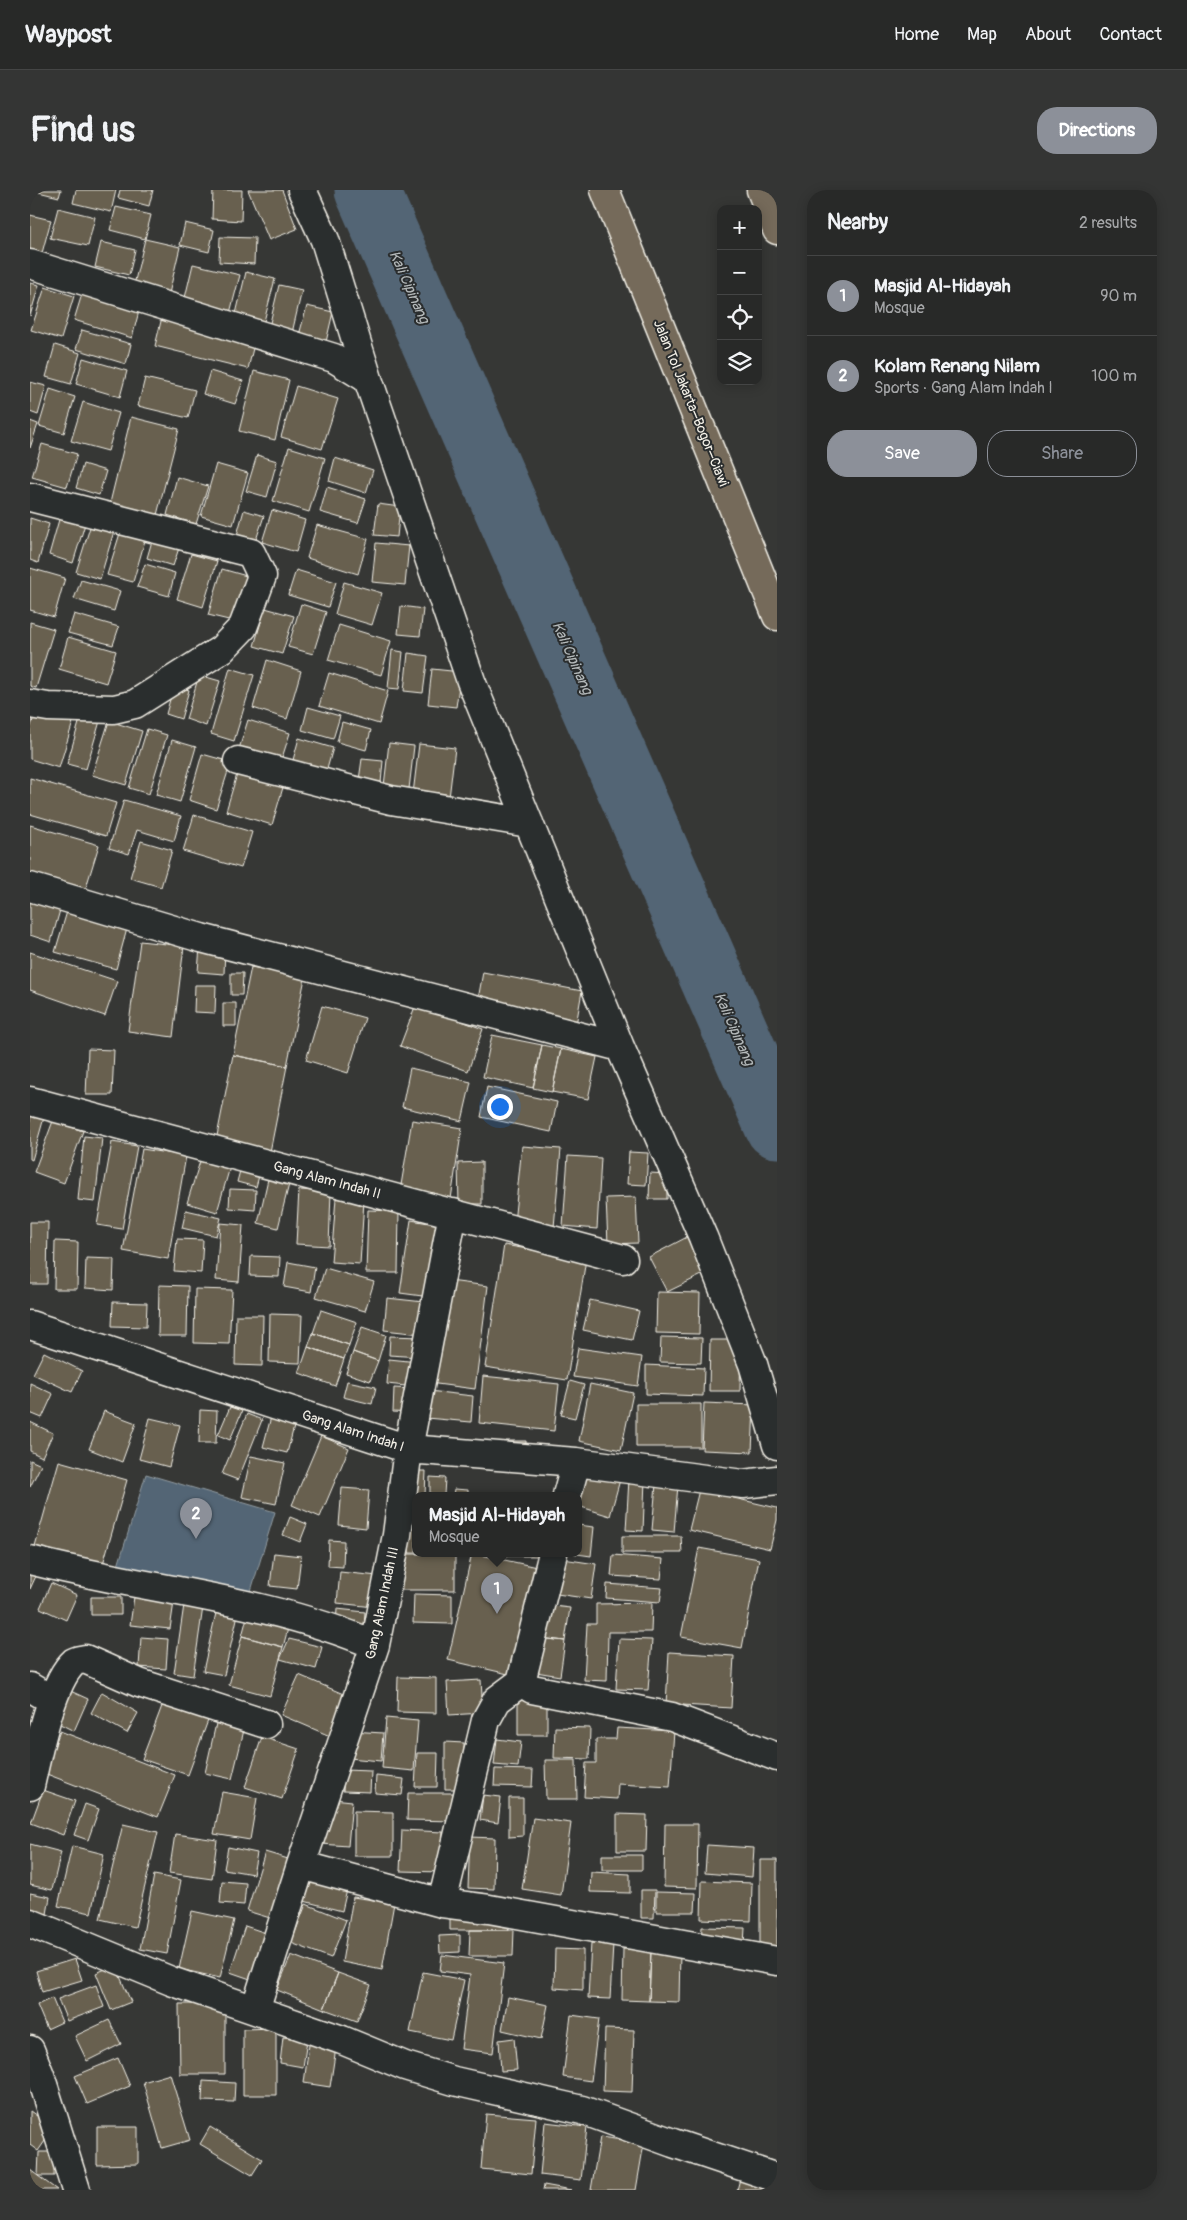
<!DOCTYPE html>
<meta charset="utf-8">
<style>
:root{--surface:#282928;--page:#343534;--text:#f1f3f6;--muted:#a5a6a8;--line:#444545;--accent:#8c9099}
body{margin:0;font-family:Pangolin,sans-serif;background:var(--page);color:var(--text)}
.controls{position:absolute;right:15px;top:15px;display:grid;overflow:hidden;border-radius:10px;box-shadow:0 2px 12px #0003}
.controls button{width:45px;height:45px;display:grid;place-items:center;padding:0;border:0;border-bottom:1px solid var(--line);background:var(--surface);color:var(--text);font:25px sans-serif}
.you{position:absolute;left:469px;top:916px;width:18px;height:18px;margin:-12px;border:4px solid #fff;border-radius:50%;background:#1a73e8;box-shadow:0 0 0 8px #1a73e833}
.badge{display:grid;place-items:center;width:32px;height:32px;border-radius:50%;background:var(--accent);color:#fff;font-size:16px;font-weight:700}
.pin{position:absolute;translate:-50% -41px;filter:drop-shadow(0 1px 2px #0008)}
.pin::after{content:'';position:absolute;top:26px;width:18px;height:15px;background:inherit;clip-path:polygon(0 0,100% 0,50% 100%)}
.popup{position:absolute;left:382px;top:1302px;width:170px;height:65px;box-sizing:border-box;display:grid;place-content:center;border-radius:10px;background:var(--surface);filter:drop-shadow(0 1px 4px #0005);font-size:16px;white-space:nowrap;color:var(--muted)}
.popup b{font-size:19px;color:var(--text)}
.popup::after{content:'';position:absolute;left:50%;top:100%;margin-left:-10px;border:10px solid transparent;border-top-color:var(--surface)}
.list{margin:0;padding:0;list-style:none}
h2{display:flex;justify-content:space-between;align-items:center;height:65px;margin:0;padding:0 20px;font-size:21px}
h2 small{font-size:16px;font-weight:400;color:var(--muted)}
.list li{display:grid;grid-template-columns:32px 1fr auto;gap:15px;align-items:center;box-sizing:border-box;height:80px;padding:0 20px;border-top:1px solid var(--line)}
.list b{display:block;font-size:19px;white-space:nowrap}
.list p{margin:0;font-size:16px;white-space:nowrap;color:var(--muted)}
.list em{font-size:16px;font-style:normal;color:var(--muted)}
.actions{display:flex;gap:10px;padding:15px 20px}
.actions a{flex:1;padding:11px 0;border:1px solid var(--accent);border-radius:20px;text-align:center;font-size:18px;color:var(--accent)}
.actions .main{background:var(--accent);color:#fff}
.icon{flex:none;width:28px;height:28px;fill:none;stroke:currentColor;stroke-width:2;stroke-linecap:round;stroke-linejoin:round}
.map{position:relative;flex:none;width:747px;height:2000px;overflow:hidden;border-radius:20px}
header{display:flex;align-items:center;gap:30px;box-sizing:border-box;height:70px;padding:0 25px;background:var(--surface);border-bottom:1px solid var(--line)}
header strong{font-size:24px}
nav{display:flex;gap:28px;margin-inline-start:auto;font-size:18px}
.intro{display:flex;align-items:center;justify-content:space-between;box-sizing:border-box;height:120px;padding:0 30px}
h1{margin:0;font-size:35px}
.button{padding:12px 22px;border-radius:20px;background:var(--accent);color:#fff;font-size:18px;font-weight:700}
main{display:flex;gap:30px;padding:0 30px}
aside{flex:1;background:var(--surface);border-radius:20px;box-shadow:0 2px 12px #0003}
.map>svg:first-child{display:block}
.water{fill:#536575;stroke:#939da3}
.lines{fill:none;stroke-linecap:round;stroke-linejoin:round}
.river{stroke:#536575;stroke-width:65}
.building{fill:#676050;stroke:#f4f1e8}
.minor-casing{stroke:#f4f1e8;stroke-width:31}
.highway-casing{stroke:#f4f1e8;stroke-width:31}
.minor{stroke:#2a2d2e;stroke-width:28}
.highway{stroke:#746a5a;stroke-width:28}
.labels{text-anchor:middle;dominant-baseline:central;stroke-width:4;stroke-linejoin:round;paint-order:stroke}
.street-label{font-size:14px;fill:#f4f1e8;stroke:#2a2d2e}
.water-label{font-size:15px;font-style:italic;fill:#b4b9ba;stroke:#2a2d2e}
</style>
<header>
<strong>Waypost</strong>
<nav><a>Home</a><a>Map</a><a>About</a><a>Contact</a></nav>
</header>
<div class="intro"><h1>Find us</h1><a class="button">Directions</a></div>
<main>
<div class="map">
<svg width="747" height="2000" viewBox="0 0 747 2000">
<rect width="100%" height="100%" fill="#363735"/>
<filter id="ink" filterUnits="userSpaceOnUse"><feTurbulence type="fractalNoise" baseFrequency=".02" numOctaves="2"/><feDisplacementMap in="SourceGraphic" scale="10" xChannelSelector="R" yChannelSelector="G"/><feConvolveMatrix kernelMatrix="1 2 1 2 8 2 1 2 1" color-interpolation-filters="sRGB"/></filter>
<g filter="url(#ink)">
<path class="water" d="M116,1284L245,1322L217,1414L88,1376Z"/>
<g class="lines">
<path class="river" d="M337,0L747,936"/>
</g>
<path class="building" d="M0,0H31L29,7Z
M46,0H86L81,22L43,13Z
M90,0H123L119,16L88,8Z
M183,0H212L211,31L182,29Z
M218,0H252L267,39L239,50Z
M86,17L121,25L115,49L80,40Z
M28,18L65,27L58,56L20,48Z
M0,25L21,30L12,63L0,60Z
M155,33L184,40L179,62L150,55Z
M190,47L225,48L224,74L189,72Z
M115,49L150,57L138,108L103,99Z
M71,52L105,60L99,85L65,77Z
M163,74L210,85L200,123L154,112Z
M216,82L245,89L233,135L205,128Z
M0,93L9,95L0,126Z
M249,95L272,100L262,143L239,137Z
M15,97L44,106L31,149L1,140Z
M52,104L109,121L102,148L44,130Z
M277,116L303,122L296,152L269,145Z
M132,127L225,150L218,179L125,156Z
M52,140L101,154L96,174L46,159Z
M25,155L50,163L41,194L16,187Z
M53,168L97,181L90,207L46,194Z
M180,181L213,191L205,214L173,204Z
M224,181L259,190L245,250L209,241Z
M115,188L165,200L158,228L108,216Z
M0,192L16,196L8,225L0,222Z
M266,196L308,209L292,259L251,247Z
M20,199L45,207L34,243L9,236Z
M53,212L89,223L78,261L41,251Z
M101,227L149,239L127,325L80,313Z
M0,231L8,234L0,258Z
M12,254L47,264L37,297L2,287Z
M259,257L295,268L279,322L243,311Z
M227,265L247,271L237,307L216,301Z
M305,268L343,280L336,303L299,291Z
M53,274L76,281L69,305L46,298Z
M186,274L218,283L203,335L171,326Z
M147,287L178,296L166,334L137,325Z
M297,297L336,309L328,333L290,322Z
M348,314L370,317L367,347L344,345Z
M214,320L234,326L226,350L207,345Z
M242,320L275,330L266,362L232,352Z
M30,326L55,334L43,373L19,365Z
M0,328L19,334L8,373L0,370Z
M61,334L84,341L70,389L46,382Z
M287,335L338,349L328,384L277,368Z
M91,340L116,347L103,392L77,385Z
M124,344L151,352L143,376L117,368Z
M346,353L379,356L375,395L342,392Z
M161,364L187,371L173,417L147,409Z
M115,374L145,383L139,406L107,397Z
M0,378L35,388L24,427L0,420Z
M192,379L220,387L207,432L178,425Z
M266,380L306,392L298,417L258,405Z
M51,390L90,401L84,421L44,409Z
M314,392L352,403L342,435L305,424Z
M271,414L296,422L283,464L258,457Z
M371,416L393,419L390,446L368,444Z
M235,418L264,426L252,464L224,456Z
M44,424L89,437L83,455L38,443Z
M0,432L24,439L6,498L0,496Z
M309,435L361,451L351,485L298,470Z
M38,447L86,461L76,493L29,479Z
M362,460L373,462L369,499L358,498Z
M378,463L398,466L393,503L374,501Z
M237,470L271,481L257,529L223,518Z
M200,478L224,485L204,551L181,544Z
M402,479L431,482L426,517L398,514Z
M299,483L358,501L349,534L289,516Z
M169,485L190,491L176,536L156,529Z
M144,495L159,500L151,529L136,524Z
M278,517L310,526L303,549L272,540Z
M6,521L43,532L29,578L0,569V539Z
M51,526L70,531L56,579L37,574Z
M218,530L260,543L251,571L209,559Z
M79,531L112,541L96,595L62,585Z
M312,532L341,540L336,560L307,552Z
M117,539L137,545L119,604L99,598Z
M269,548L303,558L297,579L263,570Z
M142,550L166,557L150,612L126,605Z
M359,553L384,556L379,599L354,596Z
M389,554L425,558L419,608L383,604Z
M172,564L201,572L186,619L159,610Z
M332,569L353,571L351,593L329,590Z
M208,581L254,594L242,635L196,621Z
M0,588L86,613L76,646L0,624Z
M94,610L151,626L144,651L107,640L99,664L79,658Z
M164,625L222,642L211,678L153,661Z
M0,635L69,655L54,704L0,688Z
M111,651L142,660L131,697L100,688Z
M0,710L30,720L21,752L0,745Z
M38,718L98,735L86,779L25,762Z
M110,751L154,756L143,847L98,841Z
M170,756L195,758L194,784L168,782Z
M0,762L87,791L75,826L0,800Z
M221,777L275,788L257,876L203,865Z
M453,782L552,801L546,835L447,815Z
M201,783H213L212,805H201Z
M165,795H186L185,823L164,822Z
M193,813H206V836H193Z
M386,814L453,839L438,881L370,856Z
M292,816L335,828L318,883L276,870Z
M462,845L512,855L503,898L453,887Z
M512,855L531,859L522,902L503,898Z
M58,859L84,860L82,905H56Z
M531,859L567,867L558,909L522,902Z
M203,865L257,876L240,962L186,951Z
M380,878L441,892L432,931L372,917Z
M457,897L527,912L521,942L451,927Z
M0,920L15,924L2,970L0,969Z
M382,930L432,938L420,1015L369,1007Z
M23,931L53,941L34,993L4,982Z
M54,946L72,948L65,1012L48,1010Z
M82,952L107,956L92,1039L67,1035Z
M492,956L531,959L524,1037L484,1033Z
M112,959L156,966L138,1069L93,1061Z
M599,962L618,963L616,995L597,994Z
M538,966L571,968L567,1039L533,1036Z
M171,968L200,977L187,1022L157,1013Z
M452,972V1014H429L428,973Z
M211,977L230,982L226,997L207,992Z
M620,983L637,984V1009H619Z
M238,989L259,994L248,1038L228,1033Z
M200,999L226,1000L225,1020L199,1018Z
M269,1000L301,1001L299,1056L266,1054Z
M606,1007L608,1053L578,1054L576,1008Z
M306,1008L334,1010L330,1074L301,1072Z
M156,1020L191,1028L186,1046L152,1038Z
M338,1020L369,1021L368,1083H336Z
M381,1030L411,1035L400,1107L370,1103Z
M0,1032H18L17,1094H0Z
M190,1033L213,1035L209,1092L186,1090Z
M659,1046L678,1082L637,1102L619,1067Z
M147,1049L173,1050L171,1083L144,1081Z
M25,1051L48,1052L47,1099H24Z
M474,1055L556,1069L537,1190L455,1177Z
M221,1066L250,1067L249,1087L220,1086Z
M56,1068L84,1069L83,1100L55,1098Z
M258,1072L285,1077L281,1102L254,1097Z
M295,1078L344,1092L335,1121L286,1107Z
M412,1090L458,1096L445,1199L399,1193Z
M129,1095L158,1096L157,1146H128Z
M165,1099L202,1100L199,1154L164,1153Z
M627,1102L670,1103L669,1144L626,1143Z
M357,1108L394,1112L391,1144L354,1140Z
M560,1110L609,1121L602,1150L553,1140Z
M83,1112L117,1113L116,1137L82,1136Z
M291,1120L327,1132L319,1155L283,1143Z
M240,1124L272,1125L270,1173L239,1172Z
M206,1125H233L232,1176L205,1175Z
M332,1137L356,1145L348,1171L323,1162Z
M283,1143L319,1155L314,1169L278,1157Z
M360,1146L391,1147L390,1167L359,1165Z
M631,1147L672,1148L671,1173L630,1172Z
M680,1150H711L710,1201H679Z
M278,1157L314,1169L305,1196L269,1183Z
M548,1158L612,1167L608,1196L543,1187Z
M14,1162L52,1181L42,1202L3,1184Z
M323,1162L348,1171L340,1191L316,1183Z
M359,1169L388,1172L385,1197L357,1194Z
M616,1175L674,1178L673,1206L616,1204Z
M453,1186L529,1194L524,1241L449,1233Z
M317,1191L346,1197L342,1214L313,1207Z
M540,1191L554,1195L545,1228L531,1225Z
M0,1193L23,1204L12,1228L0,1223Z
M560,1194L603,1203L591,1260L549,1251Z
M364,1198L382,1199L381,1223L363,1222Z
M399,1201L443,1206L441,1232L396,1228Z
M674,1213L724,1215L722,1262L672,1260Z
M606,1214H671V1257H606Z
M200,1217L212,1221L200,1250L188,1245Z
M170,1220L187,1221L186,1253H169Z
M74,1221L106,1233L92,1272L59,1259Z
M242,1223L266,1229L257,1263L233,1257Z
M217,1224L232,1230L208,1290L192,1284Z
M120,1228L150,1235L139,1277L109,1269Z
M0,1232L23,1243L12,1267L0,1261Z
M291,1246L319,1258L290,1327L262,1315Z
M476,1251H496V1261L476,1260Z
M221,1266L255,1273L246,1314L212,1307Z
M0,1270L11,1275L0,1297Z
M29,1271L97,1290L73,1374L5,1356Z
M558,1277L591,1286L580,1326L548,1316Z
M379,1281H396L395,1305H386V1319H378Z
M400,1287L415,1288L414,1305H400Z
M599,1289H615L613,1341L596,1340Z
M626,1294L648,1295L644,1342L622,1340Z
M312,1298L339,1300L336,1338L309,1335Z
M424,1299L438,1300V1305H423Z
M669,1300L747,1318V1330L740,1359L659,1340Z
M380,1323H386V1363L425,1364L379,1363Z
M260,1327L277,1334L270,1352L253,1345Z
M548,1335L564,1337L561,1366L540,1363H548Z
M592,1346H651L652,1363H592Z
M299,1350L314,1351L313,1377L298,1376Z
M669,1358L729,1369L712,1458L651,1447Z
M244,1363L271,1366L267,1399L240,1396Z
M442,1363L516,1379L491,1487L418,1470Z
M464,1363H516V1366H464Z
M371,1364H425V1400H370Z
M583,1365L633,1369L631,1389L581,1386Z
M533,1369L566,1374L561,1409L527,1404Z
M310,1382L348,1386L344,1417L307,1413Z
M0,1384L6,1386L0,1399Z
M21,1393L47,1405L36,1430L10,1418Z
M577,1394L632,1398L630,1412L576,1408Z
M384,1404L422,1405V1434L383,1433Z
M61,1407H91V1425H61Z
M104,1407L144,1412L140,1439L100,1435Z
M155,1408L174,1410L163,1486L144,1483Z
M622,1413L621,1442H578L577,1491L554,1490L557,1434H566V1414Z
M188,1414L209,1420L194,1485L173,1481Z
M515,1415L540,1418L535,1451L510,1448Z
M307,1419L335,1422L334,1438L306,1436Z
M219,1420L260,1431L253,1457L212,1446Z
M212,1446L253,1457L240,1506L199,1495Z
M111,1447L138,1449L136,1479L109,1477Z
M510,1448L535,1451L530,1486L506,1482Z
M259,1449L292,1457L286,1479L250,1469Z
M589,1449L622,1450L618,1500L586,1499Z
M639,1462L704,1466L701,1518L636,1514Z
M269,1485L318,1506L300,1546L251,1525Z
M368,1487L406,1488V1523L367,1522Z
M451,1490L453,1523L419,1525L417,1492Z
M36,1499L58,1509L44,1541L22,1530Z
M72,1502L108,1523L97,1543L61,1523Z
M488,1506H517V1545H488Z
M135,1508L180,1525L158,1585L112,1569Z
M356,1528L388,1531L384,1581L352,1578Z
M187,1529L215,1536L202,1589L175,1583Z
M525,1537L560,1538L559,1569L524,1568Z
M587,1538L644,1541L640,1597L588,1594L587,1609L554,1607L556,1573H566V1549H586Z
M30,1541L145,1585L128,1627L14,1583Z
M321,1541L353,1543L351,1571L319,1568Z
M232,1547L269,1559L252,1609L215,1597Z
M467,1549L491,1552L488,1577L464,1575Z
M415,1552L434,1553V1599H415Z
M387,1563H408L407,1597H385Z
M515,1570H546L547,1609H516Z
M465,1579L503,1580L502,1597L464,1596Z
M314,1580L341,1581L340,1602L313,1601Z
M346,1586L374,1589L372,1605L345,1603Z
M13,1600L45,1611L33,1645L1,1633Z
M192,1602L227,1608L220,1650L184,1644Z
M378,1603H427V1631L377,1630Z
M453,1605L471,1607L468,1633L450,1630Z
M294,1608L322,1611L318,1656L291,1654Z
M479,1608H493V1646L479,1647Z
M55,1614L69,1619L58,1650L44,1645Z
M324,1621L363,1622V1666H324Z
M587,1624L617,1625L616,1661H587Z
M503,1628L541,1633L531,1705L492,1699Z
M93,1634L128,1642L105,1737L70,1729Z
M635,1634H668L667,1698L634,1697Z
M372,1640L413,1642L412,1682L370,1681Z
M145,1644L187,1650L182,1689L139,1683Z
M440,1647L465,1648L464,1699L438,1698Z
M0,1654L31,1662L22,1700L0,1695Z
M677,1655L724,1658L722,1687L675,1683Z
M42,1656L74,1664L61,1723L28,1716Z
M198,1657L227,1663L223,1684L194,1679Z
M235,1662L268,1672L250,1731L217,1721Z
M572,1665H612V1680H572Z
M730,1670H747V1759H730Z
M282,1681L319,1691L312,1721L274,1711Z
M561,1682L600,1684V1703L560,1702Z
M124,1685L151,1690L137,1764L110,1759Z
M192,1691L216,1693L214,1715L190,1713Z
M672,1691L722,1693L721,1731L671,1729Z
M611,1700H625L624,1728H611Z
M626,1702L666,1703L665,1722H626Z
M0,1703L20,1707L17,1724L0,1721Z
M323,1707L364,1713L352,1780L312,1772Z
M276,1714L316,1730L301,1768L261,1753Z
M162,1721L204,1730L190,1788L149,1779Z
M420,1722L476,1726L479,1740H420Z
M215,1736L245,1746L229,1792L200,1782Z
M672,1737L715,1738L714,1754L671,1753Z
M440,1740H484L483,1766H439Z
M430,1745V1762L410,1763L409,1746Z
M561,1753L583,1754L580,1809L558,1808Z
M525,1759L553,1760V1800L524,1798Z
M593,1759L621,1760L619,1811L592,1810Z
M621,1760L650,1761L649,1812L619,1811Z
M261,1765L308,1783L294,1819L247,1800Z
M412,1765L474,1773L463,1863L431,1859L440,1785L410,1781Z
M45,1769L52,1790L12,1802L6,1781Z
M85,1775L101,1812L81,1820L66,1783Z
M393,1782L434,1790L421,1850L380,1842Z
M308,1783L341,1795L327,1831L294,1819Z
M66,1795L74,1817L37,1831L28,1809Z
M478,1807L518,1815L511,1849L472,1840Z
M22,1808L32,1832L17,1839L7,1815Z
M149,1814H195V1884H150Z
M541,1825L569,1829L561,1891L533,1887Z
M79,1830L91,1854L57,1871L45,1846Z
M246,1838V1905H213V1839Z
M575,1839L604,1840L602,1902L573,1901Z
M253,1847L277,1850L273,1877L250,1873Z
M280,1847L307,1851L300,1897L274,1893Z
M484,1848L487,1880L471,1881L469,1850Z
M88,1868L100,1896L57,1914L45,1886Z
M140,1884L160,1950L132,1958L113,1892Z
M173,1891L205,1893L204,1912L172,1911Z
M0,1921L24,1938L8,1961L0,1955Z
M456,1924L506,1928L501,1984L451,1979Z
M515,1932L557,1937L551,1990L510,1985Z
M67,1937H108V1974L67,1975Z
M180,1937L232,1969L222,1985L170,1954Z
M570,1947L614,1953L606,2000H561Z
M9,1962H25L24,1986H8Z
M0,1980L27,2000H0Z
M710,1989L747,2000H707Z
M514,1995L541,2000H513Z"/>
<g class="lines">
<g class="minor-casing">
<path id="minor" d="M272,0L295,50L338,189L441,491L590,857L673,1047L723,1174L747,1255
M0,74L304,168L338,189
M0,307L221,363L232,386L213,437L192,459L105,514L84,519L18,517L0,514
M208,571L361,610L499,633
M0,697L171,748L590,857
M0,911L593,1069
M0,1135L378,1259L546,1272L713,1294L747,1290
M537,1305L546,1272
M523,1363L491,1492L502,1499L642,1527L747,1567
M0,1370C114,1400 236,1408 345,1455
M0,1497L22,1510
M0,1596C7,1566 21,1492 44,1472C47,1470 51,1470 55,1469L109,1493L236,1534
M271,1675L412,1713L459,1719L747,1771
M412,1713L456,1530L467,1510L491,1492
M0,1733L141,1791L312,1850L375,1876L424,1891L552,1920L643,1953L747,1988
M225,1820L271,1675L345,1455L367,1345L378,1259L423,1023
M0,1860L10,1885L46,2000"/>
</g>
<g class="highway-casing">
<path id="highway" d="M575,0L747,426
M731,0L747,40"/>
</g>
<use href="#minor" class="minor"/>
<use href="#highway" class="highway"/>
</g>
</g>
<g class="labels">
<g class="street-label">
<text transform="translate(661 213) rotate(68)">Jalan Tol Jakarta–Bogor–Ciawi</text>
<text transform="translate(297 990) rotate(15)">Gang Alam Indah II</text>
<text transform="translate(323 1241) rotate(18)">Gang Alam Indah I</text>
<text transform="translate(352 1413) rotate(-78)">Gang Alam Indah III</text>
</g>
<g class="water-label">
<text transform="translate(379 97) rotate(66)">Kali Cipinang</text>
<text transform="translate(542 468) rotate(66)">Kali Cipinang</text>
<text transform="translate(704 839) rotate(66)">Kali Cipinang</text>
</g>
</g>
</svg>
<div class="controls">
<button>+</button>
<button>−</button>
<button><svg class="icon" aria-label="locate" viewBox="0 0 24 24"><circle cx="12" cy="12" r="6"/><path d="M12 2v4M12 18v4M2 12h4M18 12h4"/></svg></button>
<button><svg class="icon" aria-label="layers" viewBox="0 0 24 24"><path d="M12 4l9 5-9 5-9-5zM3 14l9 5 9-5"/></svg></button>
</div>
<div class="you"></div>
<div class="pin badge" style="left:467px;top:1424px">1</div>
<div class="popup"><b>Masjid Al-Hidayah</b>Mosque</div>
<div class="pin badge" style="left:166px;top:1349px">2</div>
</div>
<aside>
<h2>Nearby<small>2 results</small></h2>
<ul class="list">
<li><span class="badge">1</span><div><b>Masjid Al-Hidayah</b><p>Mosque</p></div><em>90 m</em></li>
<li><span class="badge">2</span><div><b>Kolam Renang Nilam</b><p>Sports · Gang Alam Indah I</p></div><em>100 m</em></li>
</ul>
<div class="actions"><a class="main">Save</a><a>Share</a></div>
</aside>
</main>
